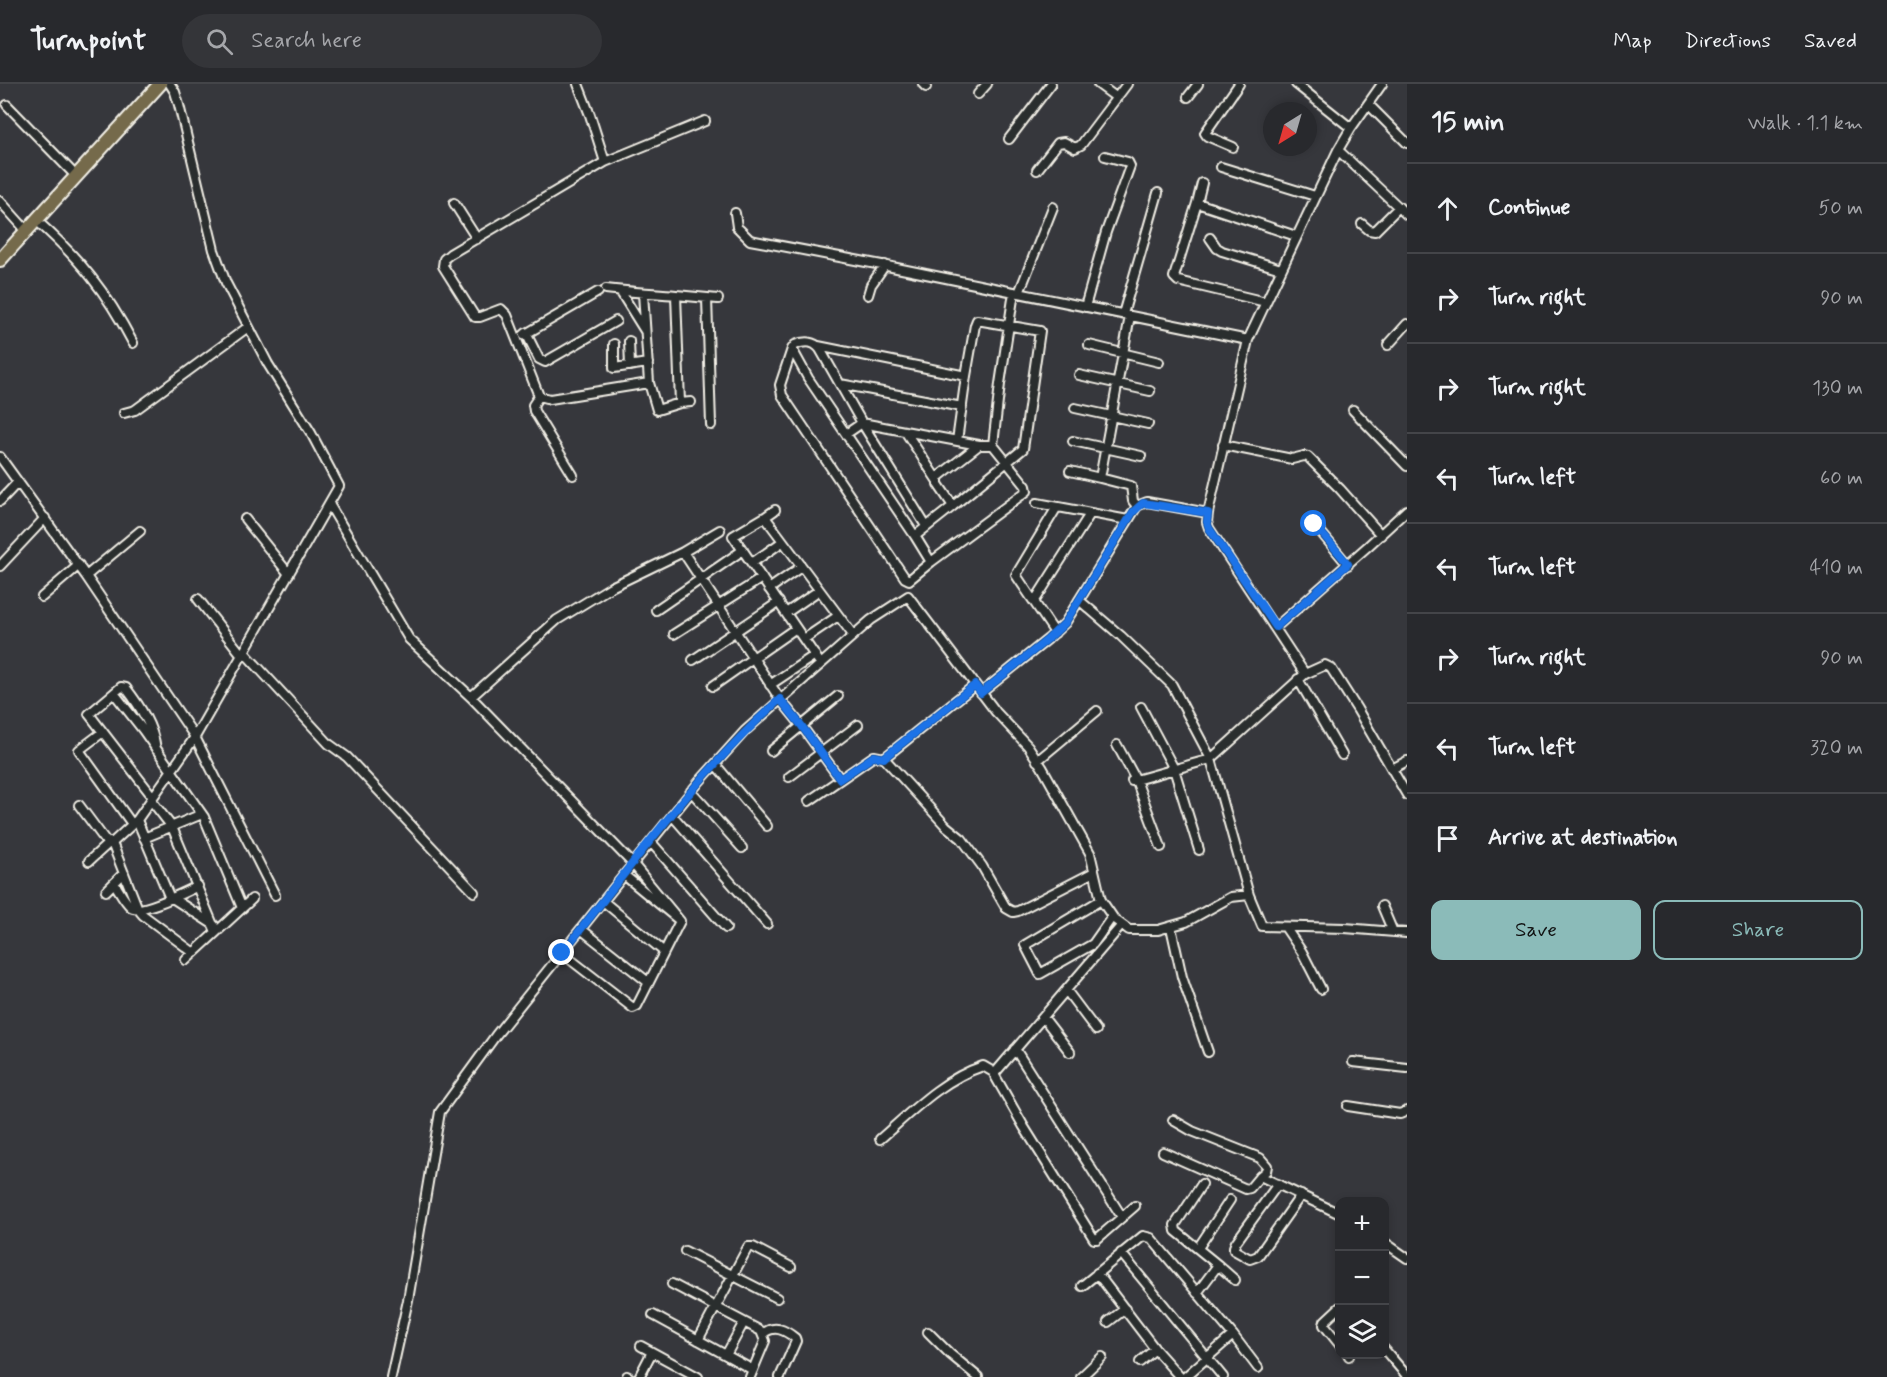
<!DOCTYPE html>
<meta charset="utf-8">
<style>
:root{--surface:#28292d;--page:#343539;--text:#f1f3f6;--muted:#a5a6aa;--line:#444549;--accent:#8bbbb9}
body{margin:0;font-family:Mynerve,sans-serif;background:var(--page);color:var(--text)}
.controls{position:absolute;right:18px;bottom:18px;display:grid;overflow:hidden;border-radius:12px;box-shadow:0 3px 9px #0003}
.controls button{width:54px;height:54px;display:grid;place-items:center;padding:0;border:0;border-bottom:2px solid var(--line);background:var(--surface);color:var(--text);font:30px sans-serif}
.compass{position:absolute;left:1263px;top:18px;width:54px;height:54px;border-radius:50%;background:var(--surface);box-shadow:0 3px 9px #0003;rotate:217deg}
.stop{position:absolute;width:18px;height:18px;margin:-14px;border:4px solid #1a73e8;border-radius:50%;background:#fff}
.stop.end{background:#1a73e8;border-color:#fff;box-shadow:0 2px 6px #0008}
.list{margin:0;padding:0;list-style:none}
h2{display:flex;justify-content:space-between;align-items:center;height:78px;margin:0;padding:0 24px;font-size:26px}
h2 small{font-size:20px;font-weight:400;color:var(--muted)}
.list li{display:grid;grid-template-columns:39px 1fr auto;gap:18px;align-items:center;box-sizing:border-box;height:90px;padding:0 24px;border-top:2px solid var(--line)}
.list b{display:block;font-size:22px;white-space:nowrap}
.list em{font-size:20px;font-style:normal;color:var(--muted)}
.actions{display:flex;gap:12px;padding:18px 24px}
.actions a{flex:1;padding:14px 0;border:2px solid var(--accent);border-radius:12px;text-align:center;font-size:21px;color:var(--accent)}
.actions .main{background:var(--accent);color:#111}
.icon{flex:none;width:33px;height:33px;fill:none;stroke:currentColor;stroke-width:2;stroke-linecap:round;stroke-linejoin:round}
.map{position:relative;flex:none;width:1407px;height:1293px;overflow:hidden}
header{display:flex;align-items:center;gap:36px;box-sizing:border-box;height:84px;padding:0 30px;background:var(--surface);border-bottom:2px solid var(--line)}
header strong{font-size:28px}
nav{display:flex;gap:33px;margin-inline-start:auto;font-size:21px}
.search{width:420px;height:54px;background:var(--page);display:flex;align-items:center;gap:15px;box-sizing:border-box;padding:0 21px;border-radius:33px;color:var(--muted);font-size:22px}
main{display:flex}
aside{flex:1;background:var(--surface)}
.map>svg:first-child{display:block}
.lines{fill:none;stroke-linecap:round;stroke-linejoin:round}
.minor-casing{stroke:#f4f1e8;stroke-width:12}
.trunk-casing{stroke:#f4f1e8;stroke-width:16}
.minor{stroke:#2a2d2e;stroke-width:8}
.trunk{stroke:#746b4b;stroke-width:12}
.route{stroke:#1a73e8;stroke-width:8}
</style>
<header>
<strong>Turnpoint</strong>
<div class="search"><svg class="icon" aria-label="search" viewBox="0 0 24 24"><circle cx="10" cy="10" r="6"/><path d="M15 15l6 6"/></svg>Search here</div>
<nav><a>Map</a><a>Directions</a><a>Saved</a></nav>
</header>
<main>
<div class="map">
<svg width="1407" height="1293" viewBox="0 0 1407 1293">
<rect width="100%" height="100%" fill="#36373c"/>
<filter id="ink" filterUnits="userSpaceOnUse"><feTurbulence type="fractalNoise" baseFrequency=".0167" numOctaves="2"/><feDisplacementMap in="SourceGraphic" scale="12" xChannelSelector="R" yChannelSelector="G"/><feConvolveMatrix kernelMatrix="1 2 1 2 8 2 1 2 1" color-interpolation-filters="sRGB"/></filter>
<g filter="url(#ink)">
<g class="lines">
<g class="minor-casing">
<path id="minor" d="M578,0L590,31L605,78L450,170L444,175L443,182L475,233H480L501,225L507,231L539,312L550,315L649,299
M923,0L926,3
M1098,0L1117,14
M1296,0L1351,44
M1382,0L1351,44L1338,66L1407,131
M978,10L987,0
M1188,13L1198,0
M1368,20L1407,59
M7,21L76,92
M1009,55L1051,0
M1233,63L1207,52L1205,49L1239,0
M605,78L705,37
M1221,83L1315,112
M1037,86L1058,59L1064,58L1075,64L1081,61L1127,0
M0,117L26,146
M454,119L477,155
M1197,119L1202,99
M735,129L737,143L750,156L887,182L1248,256
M36,136C80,175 106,207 133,259
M1362,140L1369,146L1375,147L1399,123
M1210,154L1217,164L1222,167L1281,185
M606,205C629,208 652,209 676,211L680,319L657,326L649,299L643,209
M620,207L645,247
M1019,209L1053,123
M676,211L718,215
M868,211L871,201L885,181
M707,214L711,341
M1266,218L1178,197L1174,193L1197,119L1296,152
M1085,223L1106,148L1130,82L1128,78L1105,72
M1123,230L1158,109
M1130,232L1100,394L1131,402L1133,417L1137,422
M526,249L539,275L545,278L616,237
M524,251L598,208
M629,257L630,282
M614,260V284L648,279
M1089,261L1159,278
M1388,261L1407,240
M818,262L966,292L975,241L977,236L1040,247L1023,365L953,422
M792,265L780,301L782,311L905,494L909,496L931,478L915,452L953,422L938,400V393L979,361H993L1000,300L1014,208
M1079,291L1150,307
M840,300L962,323
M539,312L533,321L534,327L573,391
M680,319L691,318
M1075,324L1148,340
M1353,326L1407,382
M124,329L135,326L248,243
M905,347L937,396
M846,350L862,339L979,361
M957,357L966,292
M1073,357L1141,372
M1223,361L1292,375L1304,372L1308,373L1340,405L1381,451
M0,373L86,492L195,653L275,811
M1070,387L1100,394
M0,417L18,398
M1037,419L1128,436
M329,420L409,555L471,613L633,780L699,698L745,647L871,536L908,512L996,628L1028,662L1042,683L1090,769L1101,816L1114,835L1129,846H1158L1186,838L1231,813L1249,811
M765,433L775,426
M245,435L289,490
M1314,440L1348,481
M720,446L683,468L780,615L801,641L840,695
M915,452L808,294L792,265L795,261C804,257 814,257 820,265L862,339L926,442
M931,478L1027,407L1026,402L993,361
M752,479L782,458
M0,482L45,434
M86,492L140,447
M769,505L801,483
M42,513L79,481
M198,515L242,571
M1079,516L1121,552L1172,601L1211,675L1249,811L1262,842L1345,844L1407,849
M1034,518L1090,430
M656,526L743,466
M786,529L818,507
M1276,543L1368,462L1407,426
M1055,549L1016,491L1057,423
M674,550L762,494
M804,555L838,532
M244,568L329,660L347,673L474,808
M693,576L779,518
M820,579L733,452L765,433L853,551
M1305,590L1325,581L1331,584L1357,625L1407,711
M1298,595L1342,671
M770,601L815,571
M975,601L884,674L946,742L962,755L982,782L1006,824L1013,828L1018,827L1094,788
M713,602L796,544
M114,609L89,630L153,713
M981,609L1048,555L1065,539L1137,422L1147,418L1208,429L1248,256L1338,66
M471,613L557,536L611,503L683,468
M1141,623L1174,685L1199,766
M103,648L79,666L132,740
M1117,661L1136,696L1161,763
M156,665C153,642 140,622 126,604L121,603L114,609L143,646L204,733L242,824
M771,667L838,612
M1037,677L1097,627
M715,680L767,742
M1392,685L1407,677
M789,693L858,641
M1132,697L1211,675L1305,590L1209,444L1207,438L1208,429
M691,707L742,764
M151,716L172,743L216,848
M809,717L874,672L884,674
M79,721L108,760
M672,731L767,840
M137,736L169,812L214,841
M144,754L202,730
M651,758L726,844
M112,759L137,736L195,653L339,402L311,349L268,280L226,199L214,166L179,21L175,8L170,0
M89,777L110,758L112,759L138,825L143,831L194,869
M114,799C119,806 124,817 131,823C140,831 187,807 198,802
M106,807L124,789
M1101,816L1025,861L1040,890L1093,860L1112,833
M603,817L663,867
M1382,822L1393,848
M1121,842L995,989V992L1024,1043L1094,1155H1097L1135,1122
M1171,843L1182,893L1208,968
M1285,843L1302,868L1321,905
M581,845L648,898
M562,869L633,924L637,922L680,837
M186,876L252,815
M1066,906L1096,946
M1043,933L1070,968
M1015,965L1122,1133
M1353,978L1407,984
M1348,1022L1400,1030L1407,1027
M1173,1036L1192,1047L1260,1074L1267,1082L1266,1087L1260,1092L1340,1130
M880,1055C912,1027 943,995 983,982L995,989
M1163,1068L1246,1105L1250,1104L1260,1092
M1278,1100L1236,1158L1234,1163V1166L1250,1175L1258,1172L1301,1111
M1384,1158L1407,1174
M1198,1164L1230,1116
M685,1167L777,1214
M1121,1169L1223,1293
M1218,1181L1235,1196
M1097,1189L1155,1265L1180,1293
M672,1200L761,1247L765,1257L750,1293
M1082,1202L1143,1152L1151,1154L1233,1251L1258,1284
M1197,1209L1218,1181L1176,1147L1175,1141L1202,1100
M1340,1223L1325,1237L1324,1241L1340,1261
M653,1231L753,1286
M1108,1238L1125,1225
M928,1248L950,1270L978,1293
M763,1250C774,1240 785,1246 795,1254L796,1257L780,1293
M698,1256L748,1163H753L791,1183
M641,1262L698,1293
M1384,1265L1407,1292
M1348,1270L1349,1272
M726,1271L744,1238
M1140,1278L1155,1265
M627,1292L629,1293
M391,1293L408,1216L440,1028L496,951L624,791L633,780L680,837L624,791
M639,1293L652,1268
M1081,1293L1102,1273
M1185,1293L1233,1251"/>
</g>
<g class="trunk-casing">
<path id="trunk" d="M0,176L160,0"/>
</g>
<use href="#minor" class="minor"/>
<use href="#trunk" class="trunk"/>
</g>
</g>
<g class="lines" filter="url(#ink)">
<path class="route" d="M562,869C631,782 697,690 780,615L801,641L840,695L874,672L884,674L886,672L975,601L981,609L1048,555L1065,539L1133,428L1143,419L1208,429L1207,438L1209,444L1276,543L1348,480L1314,440"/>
</g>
</svg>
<div class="controls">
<button>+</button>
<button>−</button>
<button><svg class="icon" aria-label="layers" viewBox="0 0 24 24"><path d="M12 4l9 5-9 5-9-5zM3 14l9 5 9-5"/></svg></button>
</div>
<svg class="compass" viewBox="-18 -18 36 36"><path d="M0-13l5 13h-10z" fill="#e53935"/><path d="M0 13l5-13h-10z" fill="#a5a6aa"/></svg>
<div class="stop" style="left:1314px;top:440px"></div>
<div class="stop end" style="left:562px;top:869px"></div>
</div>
<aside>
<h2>15 min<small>Walk · 1.1 km</small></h2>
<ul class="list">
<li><svg class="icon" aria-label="ahead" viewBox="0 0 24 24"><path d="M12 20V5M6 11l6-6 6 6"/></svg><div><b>Continue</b></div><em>50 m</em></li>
<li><svg class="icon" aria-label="right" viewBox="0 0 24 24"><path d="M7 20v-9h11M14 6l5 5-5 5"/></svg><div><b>Turn right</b></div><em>90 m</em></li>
<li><svg class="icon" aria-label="right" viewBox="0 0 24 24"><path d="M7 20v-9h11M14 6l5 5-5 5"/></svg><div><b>Turn right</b></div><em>130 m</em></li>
<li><svg class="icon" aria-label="left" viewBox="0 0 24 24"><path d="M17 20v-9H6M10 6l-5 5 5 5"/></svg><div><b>Turn left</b></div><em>60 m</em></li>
<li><svg class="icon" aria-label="left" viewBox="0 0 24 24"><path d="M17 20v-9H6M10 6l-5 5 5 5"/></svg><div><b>Turn left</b></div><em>410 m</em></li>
<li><svg class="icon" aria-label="right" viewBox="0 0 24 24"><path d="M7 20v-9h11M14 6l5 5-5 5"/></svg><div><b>Turn right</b></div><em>90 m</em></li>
<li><svg class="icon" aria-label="left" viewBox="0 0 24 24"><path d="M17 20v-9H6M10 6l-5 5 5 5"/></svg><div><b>Turn left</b></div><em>320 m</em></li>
<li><svg class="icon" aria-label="arrive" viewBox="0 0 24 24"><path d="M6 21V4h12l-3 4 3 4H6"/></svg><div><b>Arrive at destination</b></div></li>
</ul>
<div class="actions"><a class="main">Save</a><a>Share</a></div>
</aside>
</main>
